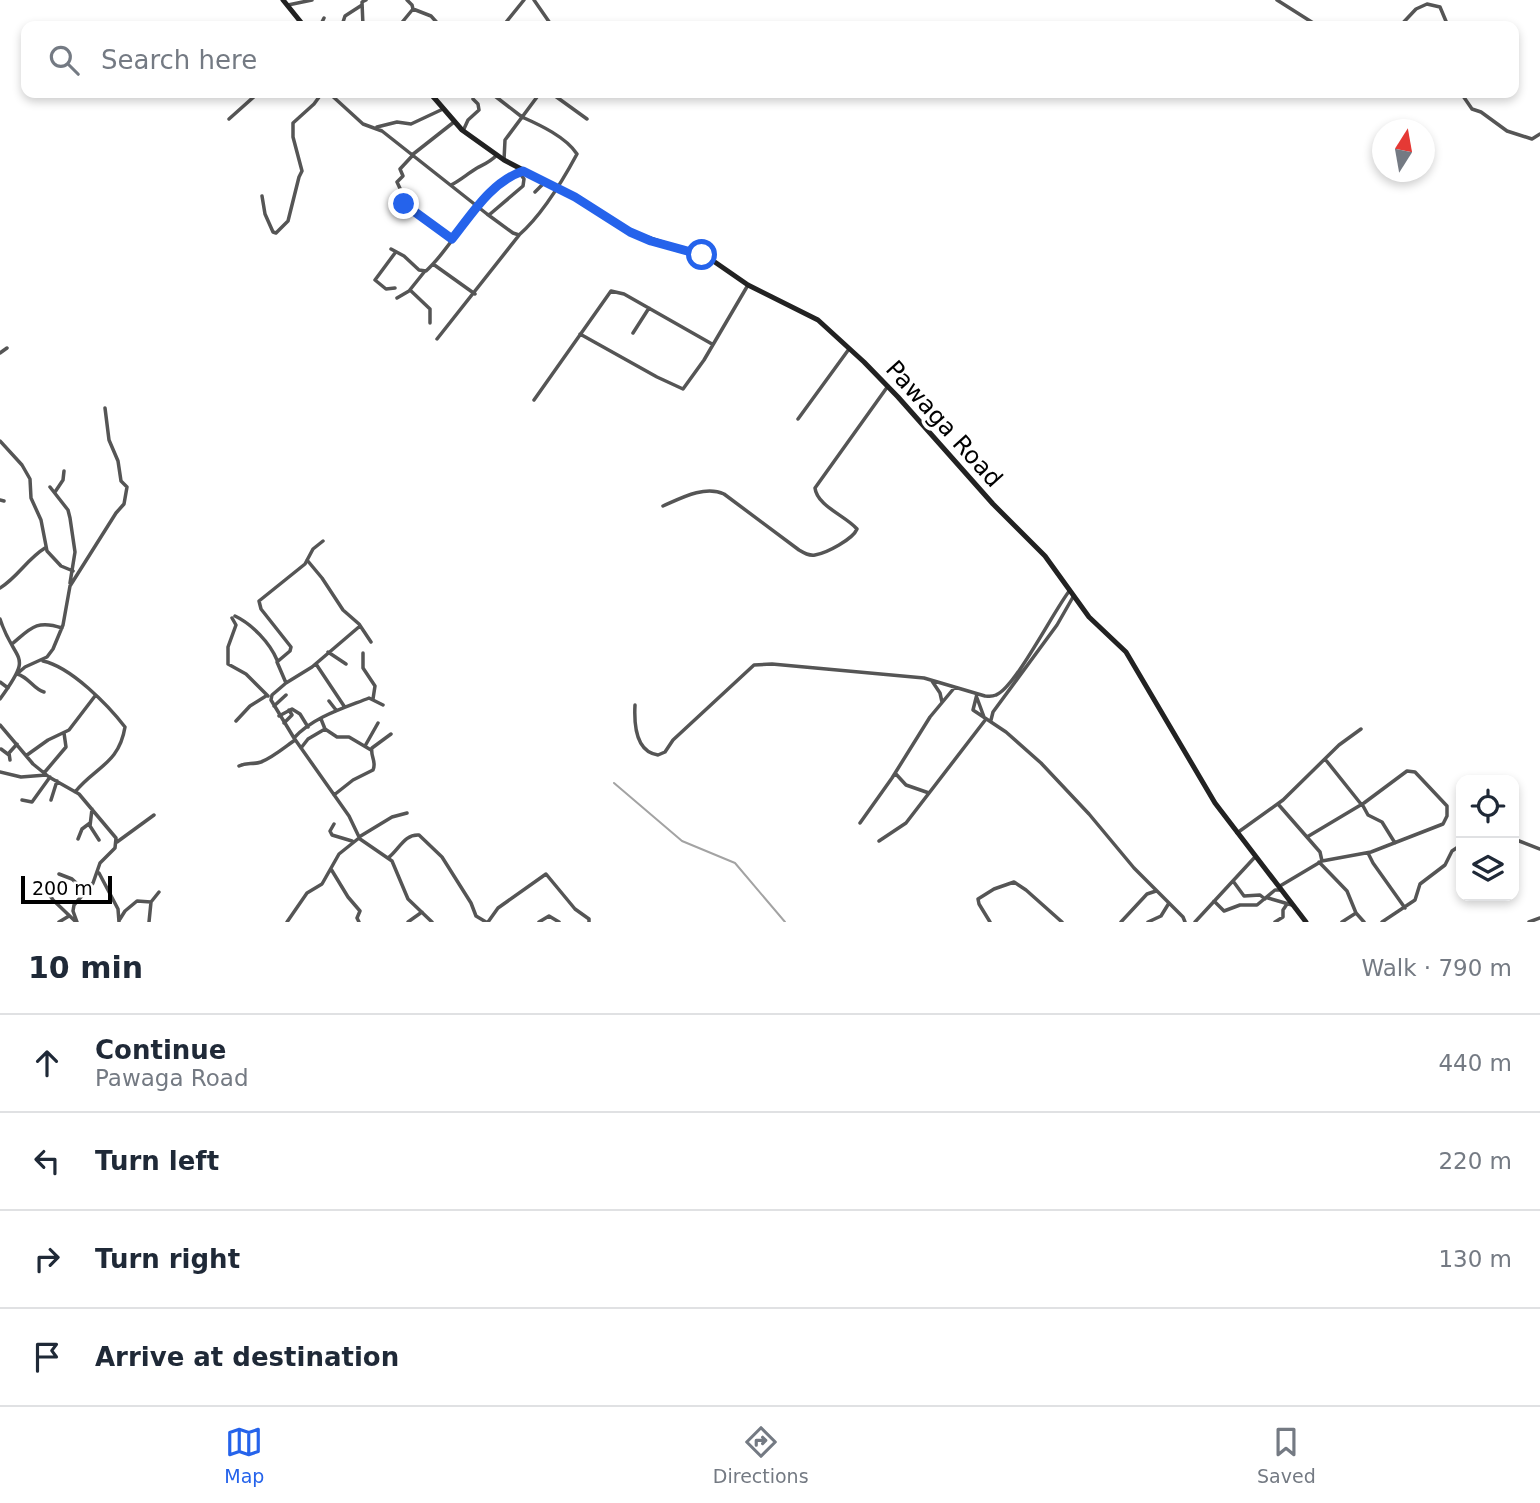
<!DOCTYPE html>
<meta charset="utf-8">
<style>
:root{--surface:#fff;--page:#f6f6f7;--text:#1f2937;--muted:#747a83;--line:#e0e1e3;--accent:#2563eb}
body{margin:0;font-family:"DejaVu Sans",sans-serif;background:var(--page);color:var(--text)}
.controls{position:absolute;right:21px;bottom:21px;display:grid;overflow:hidden;border-radius:14px;box-shadow:0 4px 10px #0003}
.controls button{width:63px;height:63px;display:grid;place-items:center;padding:0;border:0;border-bottom:2px solid var(--line);background:var(--surface);color:var(--text);font:35px sans-serif}
.compass{position:absolute;left:1372px;top:119px;width:63px;height:63px;border-radius:50%;background:var(--surface);box-shadow:0 4px 10px #0003;rotate:11deg}
.scale{position:absolute;left:21px;bottom:18px;width:91px;box-sizing:border-box;padding-left:7px;border:4px solid #000;border-top:0;font-size:19px;line-height:24px;white-space:nowrap;color:#000;-webkit-text-stroke:5px #fff;paint-order:stroke}
.stop{position:absolute;width:21px;height:21px;margin:-16px;border:5px solid #2563eb;border-radius:50%;background:#fff}
.stop.end{background:#2563eb;border-color:#fff;box-shadow:0 2px 7px #0008}
.list{margin:0;padding:0;list-style:none}
h2{display:flex;justify-content:space-between;align-items:center;height:91px;margin:0;padding:0 28px;font-size:30px}
h2 small{font-size:23px;font-weight:400;color:var(--muted)}
.list li{display:grid;grid-template-columns:46px 1fr auto;gap:21px;align-items:center;box-sizing:border-box;height:98px;padding:0 28px;border-top:2px solid var(--line)}
.list b{display:block;font-size:26px;white-space:nowrap}
.list p{margin:0;font-size:23px;white-space:nowrap;color:var(--muted)}
.list em{font-size:23px;font-style:normal;color:var(--muted)}
.icon{flex:none;width:38px;height:38px;fill:none;stroke:currentColor;stroke-width:2;stroke-linecap:round;stroke-linejoin:round}
.map{position:relative;flex:none;width:1540px;height:922px;overflow:hidden}
.search{position:absolute;background:var(--surface);box-shadow:0 4px 10px #0003;left:21px;right:21px;top:21px;height:77px;display:flex;align-items:center;gap:18px;box-sizing:border-box;padding:0 24px;border-radius:14px;color:var(--muted);font-size:26px}
.sheet{height:483px;background:var(--surface)}
nav{display:flex;justify-content:space-around;align-items:center;box-sizing:border-box;height:98px;border-top:2px solid var(--line);background:var(--surface);font-size:19px;color:var(--muted)}
nav a{display:grid;justify-items:center;gap:4px}
nav .on{color:var(--accent)}
.map>svg:first-child{display:block}
.lines{fill:none;stroke-linecap:round;stroke-linejoin:round}
.stream{stroke:#a3a3a3;stroke-width:2}
.street{stroke:#555;stroke-width:3.5}
.secondary{stroke:#222;stroke-width:5}
.route{stroke:#2563eb;stroke-width:9}
.labels{text-anchor:middle;dominant-baseline:central;stroke-width:7;stroke-linejoin:round;paint-order:stroke}
.street-label{font-size:24px;fill:#000;stroke:#fff}
</style>
<div class="map">
<svg width="1540" height="922" viewBox="0 0 1540 922">
<rect width="100%" height="100%" fill="#fff"/>
<g class="lines">
<path class="stream" d="M614,783L682,841L735,863L785,922"/>
<path class="street" d="M534,0L552,26
M1277,0L1318,26
M288,5L312,0
M413,9L431,16L440,26
M320,26L324,18
M346,26L343,22L345,16L362,5
M363,26L362,2L366,0
M399,26L413,9L412,5L407,0
M503,26L524,0
M1400,26L1416,9L1427,4L1440,7L1448,26
M329,93L363,124L382,131L487,214L513,233L519,235C542,215 563,180 577,154C566,137 540,125 522,117
M491,93L522,117
M551,93L587,119
M1461,93L1472,109L1481,112L1507,131L1532,139L1540,134
M229,119L258,93
M377,127L397,122L411,124L443,109
M463,131L468,120L479,110L478,104L473,99
M412,155L454,122
M413,155L400,169L403,176L397,182L404,197V205L452,239
M504,160L505,140L540,93
M451,185C461,180 467,174 477,168C485,164 490,162 497,155
M535,192L544,183
M262,196L265,214L273,232L276,233L288,221L299,177L302,171L293,137V123L314,104L322,93
M489,215L523,186L524,179L519,172
M391,249L404,256L419,270L426,271C460,240 476,189 522,171
M433,264L475,294
M395,288L386,289L375,280L395,253
M410,290L430,309V323
M397,298L409,291L425,271
M633,333L649,308
M580,334L657,377L683,389L704,360L748,285
M437,339L520,234
M0,353L7,348
M534,400L611,291L624,294L712,344
M798,419L849,349
M0,441L22,465L30,479L31,498L41,520L47,551L61,566L73,571
M50,487L68,510L70,518L75,552L70,583
M55,492L63,480L64,471
M0,500L4,501
M663,506C681,498 705,485 724,494L799,550C804,553 809,556 815,555C827,553 853,539 857,529C846,516 817,506 815,488L888,386
M323,541L313,549L305,564L259,601L261,609L291,647L290,651L277,662L286,683L272,695L271,700L294,738L349,816L360,839L392,861L408,899L432,922
M307,560L322,578L343,610L359,624L371,642
M0,588C18,577 27,559 45,548
M235,616C252,624 270,643 277,660
M232,618L236,625L228,647V664L246,674L268,696
M0,619C15,665 35,651 0,699
M12,644C30,629 36,619 62,628
M328,652L346,664
M363,653V668L375,686L373,699
M43,661C71,667 108,705 125,727C119,764 95,767 75,792
M316,664L344,706
M18,673L25,667L47,657L53,649L63,625L70,586L116,513L124,504L127,487L121,481L118,461L109,440L105,408
M17,674C29,677 33,689 44,692
M932,681L940,693L942,702
M0,682L8,688
M286,683L312,667L360,626
M977,694L973,710L1006,732L1041,763L1089,814L1134,868L1183,917L1185,922
M977,698L984,717
M329,701L336,710
M635,705C634,724 636,752 658,755L665,752L673,740L754,665L772,664L924,678L985,696C989,696 991,697 996,695C1015,688 1054,610 1070,590
M274,706L286,695
M279,716L292,709L300,714L308,727
M991,720L993,712L1057,625L1073,597
M236,721L250,706L266,696
M284,723L292,715L289,710
M0,725L33,764L49,777L79,794L116,838L115,848L100,863L93,883L74,905L73,911L77,922
M325,729L337,737H349L371,750
M294,738C313,717 344,708 369,698L383,705
M365,746L378,723
M301,748L308,739L325,729L321,719
M1,749L9,755
M27,755L48,740L69,730L95,696
M1325,759L1361,804
M10,760L9,753L17,744
M239,766C247,762 252,765 261,762C272,758 285,747 295,740
M0,772L21,777L46,775
M44,773L66,747L64,733
M895,773L906,785L929,793
M334,795L353,780L373,770C377,762 370,756 372,748L391,734
M22,800L32,802L50,777
M51,800L57,781
M1278,804L1320,852L1322,861
M1362,804L1368,815L1382,822L1395,843
M92,809L90,826L99,840
M860,823L892,778L930,717L955,687
M334,824L330,831L332,835L352,841
M1237,833L1283,800L1339,745L1361,729
M359,837L392,817L407,813
M78,839L82,829L90,823
M1514,839L1540,849
M879,841L906,823L986,719
M117,842L154,815
M1368,853L1373,863L1405,908
M388,858C399,850 404,834 419,835L442,857L471,903L476,916L486,922
M1319,862L1347,891L1356,913L1364,922
M331,869L348,897L360,911L357,918L359,922
M99,873L118,909L119,922
M59,874L72,879L86,892
M1233,881L1244,896L1260,895L1265,899
M1280,886L1322,861L1371,852L1443,824L1447,816V806L1415,772L1407,771L1364,803L1307,837
M45,888L53,900L75,921
M1268,898L1292,905
M1214,901L1224,911L1240,905H1257L1275,890H1281
M120,919L125,911L137,901L151,902L159,892
M59,922L69,916
M149,922L151,902
M287,922L307,893L322,884L339,854L359,838
M408,922L422,912
M488,922L498,908L546,874L575,909L589,919V922
M539,922L549,916L559,922
M990,922L979,904L978,899L994,889L1014,882L1026,890L1062,922
M1121,922L1147,894L1156,891
M1148,922L1161,916L1169,903
M1195,922L1255,857
M1275,922L1283,917V910L1287,904
M1342,922L1356,913
M1382,922L1415,900L1420,884L1445,865L1452,851L1461,845
M1529,922L1540,918"/>
<path class="secondary" d="M283,0L304,26
M430,93L462,130L504,160L575,197L630,232L709,258L748,285L818,320L864,362L898,397L993,504L1045,556L1089,617L1126,652L1215,803L1306,922"/>
</g>
<g class="lines">
<path class="route" d="M404,204L452,239C472,214 491,182 523,171L575,197L630,232L651,241L702,255"/>
</g>
<g class="labels">
<g class="street-label">
<text transform="translate(944 424) rotate(48)">Pawaga Road</text>
</g>
</g>
</svg>
<div class="controls">
<button><svg class="icon" aria-label="locate" viewBox="0 0 24 24"><circle cx="12" cy="12" r="6"/><path d="M12 2v4M12 18v4M2 12h4M18 12h4"/></svg></button>
<button><svg class="icon" aria-label="layers" viewBox="0 0 24 24"><path d="M12 4l9 5-9 5-9-5zM3 14l9 5 9-5"/></svg></button>
</div>
<svg class="compass" viewBox="-18 -18 36 36"><path d="M0-13l5 13h-10z" fill="#e53935"/><path d="M0 13l5-13h-10z" fill="#747a83"/></svg>
<div class="scale">200 m</div>
<div class="stop" style="left:702px;top:255px"></div>
<div class="stop end" style="left:404px;top:204px"></div>
<div class="search"><svg class="icon" aria-label="search" viewBox="0 0 24 24"><circle cx="10" cy="10" r="6"/><path d="M15 15l6 6"/></svg>Search here</div>
</div>
<section class="sheet">
<h2>10 min<small>Walk · 790 m</small></h2>
<ul class="list">
<li><svg class="icon" aria-label="ahead" viewBox="0 0 24 24"><path d="M12 20V5M6 11l6-6 6 6"/></svg><div><b>Continue</b><p>Pawaga Road</p></div><em>440 m</em></li>
<li><svg class="icon" aria-label="left" viewBox="0 0 24 24"><path d="M17 20v-9H6M10 6l-5 5 5 5"/></svg><div><b>Turn left</b></div><em>220 m</em></li>
<li><svg class="icon" aria-label="right" viewBox="0 0 24 24"><path d="M7 20v-9h11M14 6l5 5-5 5"/></svg><div><b>Turn right</b></div><em>130 m</em></li>
<li><svg class="icon" aria-label="arrive" viewBox="0 0 24 24"><path d="M6 21V4h12l-3 4 3 4H6"/></svg><div><b>Arrive at destination</b></div></li>
</ul>
</section>
<nav>
<a class="on"><svg class="icon" aria-label="map" viewBox="0 0 24 24"><path d="M3 6l6-2 6 2 6-2v14l-6 2-6-2-6 2zM9 4v14M15 6v14"/></svg>Map</a>
<a><svg class="icon" aria-label="directions" viewBox="0 0 24 24"><path d="M12 3l9 9-9 9-9-9zM9 14v-3h6M13 9l2 2-2 2"/></svg>Directions</a>
<a><svg class="icon" aria-label="saved" viewBox="0 0 24 24"><path d="M7 4h10v16l-5-4-5 4z"/></svg>Saved</a>
</nav>
